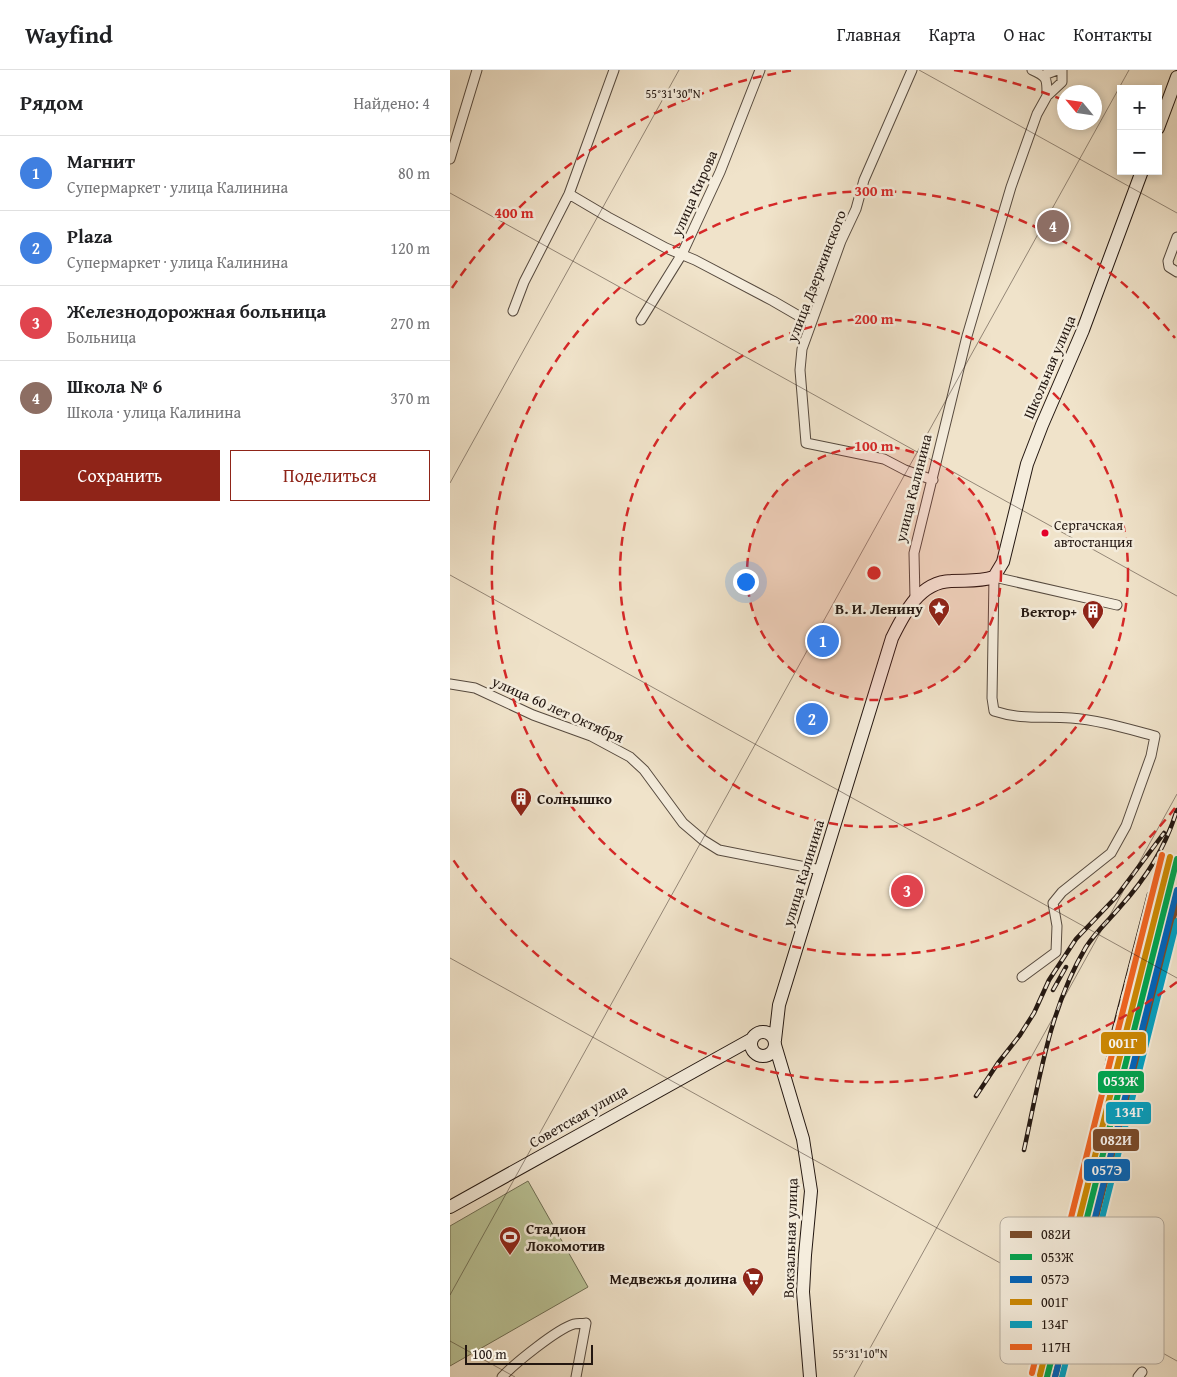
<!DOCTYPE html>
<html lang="ru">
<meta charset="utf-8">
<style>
:root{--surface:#fff;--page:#f6f6f6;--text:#202124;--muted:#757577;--line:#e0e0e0;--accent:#8f2418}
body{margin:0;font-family:"Gentium Book Plus",serif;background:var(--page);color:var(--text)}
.controls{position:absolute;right:15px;top:15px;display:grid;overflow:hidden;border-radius:0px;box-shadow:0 2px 8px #0003}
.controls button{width:45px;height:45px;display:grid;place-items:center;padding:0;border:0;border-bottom:1px solid var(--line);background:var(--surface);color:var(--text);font:25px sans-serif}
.compass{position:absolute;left:607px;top:15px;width:45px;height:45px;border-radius:50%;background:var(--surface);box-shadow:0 2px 8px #0003;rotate:299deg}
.scale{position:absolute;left:15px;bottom:12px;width:128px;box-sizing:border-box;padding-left:5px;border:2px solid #231711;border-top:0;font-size:14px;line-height:18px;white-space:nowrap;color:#231711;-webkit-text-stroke:4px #f5eddd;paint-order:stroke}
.you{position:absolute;left:295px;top:511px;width:18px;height:18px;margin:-12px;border:4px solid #fff;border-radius:50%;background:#1a73e8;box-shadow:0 0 0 8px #1a73e833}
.badge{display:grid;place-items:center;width:32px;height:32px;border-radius:50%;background:var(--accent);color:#fff;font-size:16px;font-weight:700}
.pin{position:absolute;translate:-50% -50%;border:2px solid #fff;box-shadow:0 1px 5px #0006}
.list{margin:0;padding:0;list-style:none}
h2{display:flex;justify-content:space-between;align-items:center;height:65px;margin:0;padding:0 20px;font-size:21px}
h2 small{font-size:16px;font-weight:400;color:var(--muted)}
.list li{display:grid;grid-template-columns:32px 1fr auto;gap:15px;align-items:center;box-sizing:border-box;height:75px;padding:0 20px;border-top:1px solid var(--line)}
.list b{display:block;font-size:19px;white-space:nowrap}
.list p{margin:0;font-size:16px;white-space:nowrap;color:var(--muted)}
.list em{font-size:16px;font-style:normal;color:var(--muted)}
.actions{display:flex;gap:10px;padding:15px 20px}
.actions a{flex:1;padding:11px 0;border:1px solid var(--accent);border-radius:0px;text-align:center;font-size:18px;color:var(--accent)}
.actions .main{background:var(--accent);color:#fff}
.map{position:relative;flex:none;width:727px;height:1307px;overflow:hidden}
header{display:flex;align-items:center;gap:30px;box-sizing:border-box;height:70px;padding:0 25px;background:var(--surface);border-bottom:1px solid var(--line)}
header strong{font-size:24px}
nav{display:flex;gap:28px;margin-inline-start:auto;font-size:18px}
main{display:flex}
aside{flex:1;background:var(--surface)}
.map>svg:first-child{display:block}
.green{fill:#bac497;stroke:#6e6e54}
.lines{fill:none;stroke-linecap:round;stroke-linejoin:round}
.street-casing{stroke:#564a3f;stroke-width:11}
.secondary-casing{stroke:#231711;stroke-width:14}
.street{stroke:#f5eddd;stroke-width:9}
.secondary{stroke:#f5eddd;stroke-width:12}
.rail-casing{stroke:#231711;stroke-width:4.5}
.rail{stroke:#f5eddd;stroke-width:2.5;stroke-dasharray:8;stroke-linecap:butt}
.rail-1-casing{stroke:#f5eddd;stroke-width:10}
.rail-2-casing{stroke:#f5eddd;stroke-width:10}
.rail-3-casing{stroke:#f5eddd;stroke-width:10}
.rail-4-casing{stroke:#f5eddd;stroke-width:10}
.rail-5-casing{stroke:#f5eddd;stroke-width:10}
.rail-6-casing{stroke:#f5eddd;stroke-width:10}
.rail-1{stroke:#7a4b2a;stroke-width:6}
.rail-2{stroke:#00a651;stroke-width:6}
.rail-3{stroke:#0065bd;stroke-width:6}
.rail-4{stroke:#cd8903;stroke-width:6}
.rail-5{stroke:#02a2c5;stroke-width:6}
.rail-6{stroke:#f26522;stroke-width:6}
.ticks{fill:none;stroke:#231711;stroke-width:1;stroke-opacity:0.45}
.ring{fill:none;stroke:#d62828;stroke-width:2.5;stroke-dasharray:9 6}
.bus-dot{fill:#e4002b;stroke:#f5eddd;stroke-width:2}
.labels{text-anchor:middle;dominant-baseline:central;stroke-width:5;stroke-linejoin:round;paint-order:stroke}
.bus-label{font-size:14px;fill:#231711;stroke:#f5eddd;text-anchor:start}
.street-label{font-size:15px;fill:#231711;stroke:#f5eddd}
.poi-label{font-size:15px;font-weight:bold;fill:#231711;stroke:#f5eddd;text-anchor:end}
.key{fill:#f5eddd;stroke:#b6ada0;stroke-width:1}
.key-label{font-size:14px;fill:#231711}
.ticks-label{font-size:12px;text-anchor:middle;fill:#231711;stroke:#f5eddd;stroke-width:5;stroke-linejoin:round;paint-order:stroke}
.centre{fill:#d62828;stroke:#f5eddd;stroke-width:2.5}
.ring-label{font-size:15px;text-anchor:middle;font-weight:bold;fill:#d62828;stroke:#f5eddd;stroke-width:5;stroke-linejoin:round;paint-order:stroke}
.line-badge{stroke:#f5eddd;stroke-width:2}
.badge-label{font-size:14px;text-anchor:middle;font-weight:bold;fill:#fff}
</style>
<header>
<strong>Wayfind</strong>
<nav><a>Главная</a><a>Карта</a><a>О нас</a><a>Контакты</a></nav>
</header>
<main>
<aside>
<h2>Рядом<small>Найдено: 4</small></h2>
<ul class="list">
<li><span class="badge" style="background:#3f7fe0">1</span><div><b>Магнит</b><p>Супермаркет · улица Калинина</p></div><em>80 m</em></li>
<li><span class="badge" style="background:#3f7fe0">2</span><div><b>Plaza</b><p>Супермаркет · улица Калинина</p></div><em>120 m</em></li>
<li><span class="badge" style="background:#e0444e">3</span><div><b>Железнодорожная больница</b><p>Больница</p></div><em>270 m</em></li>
<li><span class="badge" style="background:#8d6e63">4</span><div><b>Школа № 6</b><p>Школа · улица Калинина</p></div><em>370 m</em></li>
</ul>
<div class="actions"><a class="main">Сохранить</a><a>Поделиться</a></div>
</aside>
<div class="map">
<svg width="727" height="1307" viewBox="0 0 727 1307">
<rect width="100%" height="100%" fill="#f0e3ca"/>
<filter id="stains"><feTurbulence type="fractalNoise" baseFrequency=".004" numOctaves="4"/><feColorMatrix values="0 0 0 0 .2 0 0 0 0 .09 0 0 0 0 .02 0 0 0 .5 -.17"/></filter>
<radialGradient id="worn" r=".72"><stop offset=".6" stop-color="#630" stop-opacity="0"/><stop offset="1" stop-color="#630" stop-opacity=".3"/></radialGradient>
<path class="green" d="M78,1111L138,1217L0,1296V1156Z"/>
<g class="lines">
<g class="street-casing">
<path id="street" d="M462,0L414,110L406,139L391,171L352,279L350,300L356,373L434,389L455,400L483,410
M582,0C598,7 597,9 597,26
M594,5L607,0
M0,89L27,0
M119,124L158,147L216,178L245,190L323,231L361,253
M727,167L718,191L719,197L727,202
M63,241L74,212L119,124L164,0
M191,250L232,184L270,102L310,0
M465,529L464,483L517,266L561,117L587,44L597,26L612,12V0
M0,614L25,618L83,645L141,666L180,687L194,700L233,753L253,770L269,780L371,800
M572,907L606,882L607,856L603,833L612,822L661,783L676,756L701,686L705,666C678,659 649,650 621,648C594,646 571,650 544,641L542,628L544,507L667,535
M52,1307C64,1294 107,1259 124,1254C128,1253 132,1254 136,1253L126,1307
M688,1307L692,1302"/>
</g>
<g class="secondary-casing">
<path id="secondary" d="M708,58L727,7
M301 974a12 12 0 1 1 24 0a12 12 0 1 1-24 0Z
M325,970L329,935L442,568C454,544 469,512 501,511C518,510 528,512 544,507L553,492L577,394L592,355L633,260L692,101
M325,975L353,1069L361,1121L355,1185L353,1222L360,1307
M0,1137L302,969"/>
</g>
<use href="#street" class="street"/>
<use href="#secondary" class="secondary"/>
<g class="rail-casing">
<path id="rail" d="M603,920L616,897
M526,1026L548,993L570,965L584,943L599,910L626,869L666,827L714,763
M574,1080C589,1012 599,939 636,877C645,863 659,850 670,837C697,807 715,778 727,740
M617,1196L664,959L699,824"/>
</g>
<use href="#rail" class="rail"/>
<g class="rail-1-casing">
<path id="rail-1" d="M605,1307L727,833"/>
</g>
<g class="rail-2-casing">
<path id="rail-2" d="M597,1307L727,789"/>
</g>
<g class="rail-3-casing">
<path id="rail-3" d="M605,1307L727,820"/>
</g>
<g class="rail-4-casing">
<path id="rail-4" d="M590,1305L720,787"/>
</g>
<g class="rail-5-casing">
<path id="rail-5" d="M612,1307L727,851"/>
</g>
<g class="rail-6-casing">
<path id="rail-6" d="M582,1303L712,785"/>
</g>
<use href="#rail-1" class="rail-1"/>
<use href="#rail-2" class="rail-2"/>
<use href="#rail-3" class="rail-3"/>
<use href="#rail-4" class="rail-4"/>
<use href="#rail-5" class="rail-5"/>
<use href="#rail-6" class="rail-6"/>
</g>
<path class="ticks" d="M469,0L727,143M0,123L727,526M0,413L229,0M0,505L727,908M0,888L727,1291M0,1225L679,0M0,1271L65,1307M404,1307L727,724"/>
<circle cx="424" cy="503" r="127" fill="#d62828" fill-opacity=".12"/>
<g class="ring">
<circle cx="424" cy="503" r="127"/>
<circle cx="424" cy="503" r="254"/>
<path d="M725 738A382 382 0 1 1 725 268"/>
<path d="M727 912A509 509 0 0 1 2 788M2 218A509 509 0 0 1 344 0M504 0A509 509 0 0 1 611 29"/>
</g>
<defs>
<g id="sight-pin" transform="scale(1.125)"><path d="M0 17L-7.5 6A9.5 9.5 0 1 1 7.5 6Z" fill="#8f2418" stroke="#f5eddd"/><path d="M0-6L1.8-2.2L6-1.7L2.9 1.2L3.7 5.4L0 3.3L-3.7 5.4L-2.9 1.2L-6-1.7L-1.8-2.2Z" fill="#fff"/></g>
<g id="building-pin" transform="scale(1.125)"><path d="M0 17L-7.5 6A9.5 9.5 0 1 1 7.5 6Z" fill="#8f2418" stroke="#f5eddd"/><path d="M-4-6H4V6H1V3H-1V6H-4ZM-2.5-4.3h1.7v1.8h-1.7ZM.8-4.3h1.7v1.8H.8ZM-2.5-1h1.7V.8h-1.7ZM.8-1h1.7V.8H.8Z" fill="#fff"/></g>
<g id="stadium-pin" transform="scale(1.125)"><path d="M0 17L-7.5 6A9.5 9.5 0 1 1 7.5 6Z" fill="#8f2418" stroke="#f5eddd"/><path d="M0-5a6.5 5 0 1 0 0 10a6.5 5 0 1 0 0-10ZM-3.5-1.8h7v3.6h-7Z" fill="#fff"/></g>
<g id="supermarket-pin" transform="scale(1.125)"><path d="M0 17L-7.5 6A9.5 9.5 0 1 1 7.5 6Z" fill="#8f2418" stroke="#f5eddd"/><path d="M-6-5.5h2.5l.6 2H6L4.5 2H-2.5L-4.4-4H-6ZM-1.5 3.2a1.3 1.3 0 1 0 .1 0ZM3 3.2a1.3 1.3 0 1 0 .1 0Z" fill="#fff"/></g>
</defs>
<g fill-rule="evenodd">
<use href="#sight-pin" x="489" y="538"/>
<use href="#building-pin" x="643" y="541"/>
<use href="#building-pin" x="71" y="728"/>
<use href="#stadium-pin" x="60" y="1167"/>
<use href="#supermarket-pin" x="303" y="1208"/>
</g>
<circle class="bus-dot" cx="595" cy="463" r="4.5"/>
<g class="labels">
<g class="bus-label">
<text x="604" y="455">Сергачская<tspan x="604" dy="17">автостанция</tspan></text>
</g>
<g class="street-label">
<text transform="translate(244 123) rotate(-66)">улица Кирова</text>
<text transform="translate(366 206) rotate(-69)">улица Дзержинского</text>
<text transform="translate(599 297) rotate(-67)">Школьная улица</text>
<text transform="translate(463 418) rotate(-76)">улица Калинина</text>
<text transform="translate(108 639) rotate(24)">улица 60 лет Октября</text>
<text transform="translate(353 803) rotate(-73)">улица Калинина</text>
<text transform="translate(128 1046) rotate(-30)">Советская улица</text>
<text transform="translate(340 1168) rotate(-88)">Вокзальная улица</text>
</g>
<g class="poi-label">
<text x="473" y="538">В. И. Ленину</text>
<text x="627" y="541">Вектор+</text>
<text x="87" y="728" text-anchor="start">Солнышко</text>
<text x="76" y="1158" text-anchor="start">Стадион<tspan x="76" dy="17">Локомотив</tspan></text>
<text x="287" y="1208">Медвежья долина</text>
</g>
</g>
<rect x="550" y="1147" width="164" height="147" rx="8" class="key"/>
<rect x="560" y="1161" width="22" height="7" fill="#7a4b2a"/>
<rect x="560" y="1184" width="22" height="6" fill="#00a651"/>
<rect x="560" y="1206" width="22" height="7" fill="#0065bd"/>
<rect x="560" y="1229" width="22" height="6" fill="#cd8903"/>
<rect x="560" y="1251" width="22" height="7" fill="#02a2c5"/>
<rect x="560" y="1274" width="22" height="6" fill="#f26522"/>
<g class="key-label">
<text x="591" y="1169">082И</text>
<text x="591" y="1192">053Ж</text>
<text x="591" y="1214">057Э</text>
<text x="591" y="1237">001Г</text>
<text x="591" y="1259">134Г</text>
<text x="591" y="1282">117Н</text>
</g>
<g class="ticks-label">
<text x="223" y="28">55°31'30"N</text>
<text x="410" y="1288">55°31'10"N</text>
</g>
<circle cx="424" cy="503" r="8" class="centre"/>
<g class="ring-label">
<text x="424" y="126">300 m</text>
<text x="64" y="148">400 m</text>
<text x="424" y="254">200 m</text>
<text x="424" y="381">100 m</text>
</g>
<g class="line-badge">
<rect x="650" y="961" width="47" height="24" rx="5" fill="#cd8903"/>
<rect x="647" y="1000" width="48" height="24" rx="5" fill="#00a651"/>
<rect x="655" y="1031" width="47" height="24" rx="5" fill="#02a2c5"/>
<rect x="642" y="1058" width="48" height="24" rx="5" fill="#7a4b2a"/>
<rect x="633" y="1088" width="48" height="24" rx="5" fill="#0065bd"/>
</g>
<g class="badge-label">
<text x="673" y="978">001Г</text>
<text x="671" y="1016">053Ж</text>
<text x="679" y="1047">134Г</text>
<text x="666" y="1075">082И</text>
<text x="657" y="1105">057Э</text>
</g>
<rect width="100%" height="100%" filter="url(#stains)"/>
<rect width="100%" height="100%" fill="url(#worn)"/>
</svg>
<div class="controls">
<button>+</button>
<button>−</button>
</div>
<svg class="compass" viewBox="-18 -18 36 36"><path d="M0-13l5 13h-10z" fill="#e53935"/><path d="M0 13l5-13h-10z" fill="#757577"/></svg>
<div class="scale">100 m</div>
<div class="you"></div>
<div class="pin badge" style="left:373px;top:571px;background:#3f7fe0">1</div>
<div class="pin badge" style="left:362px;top:649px;background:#3f7fe0">2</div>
<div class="pin badge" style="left:457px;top:821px;background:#e0444e">3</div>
<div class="pin badge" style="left:603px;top:156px;background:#8d6e63">4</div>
</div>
</main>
